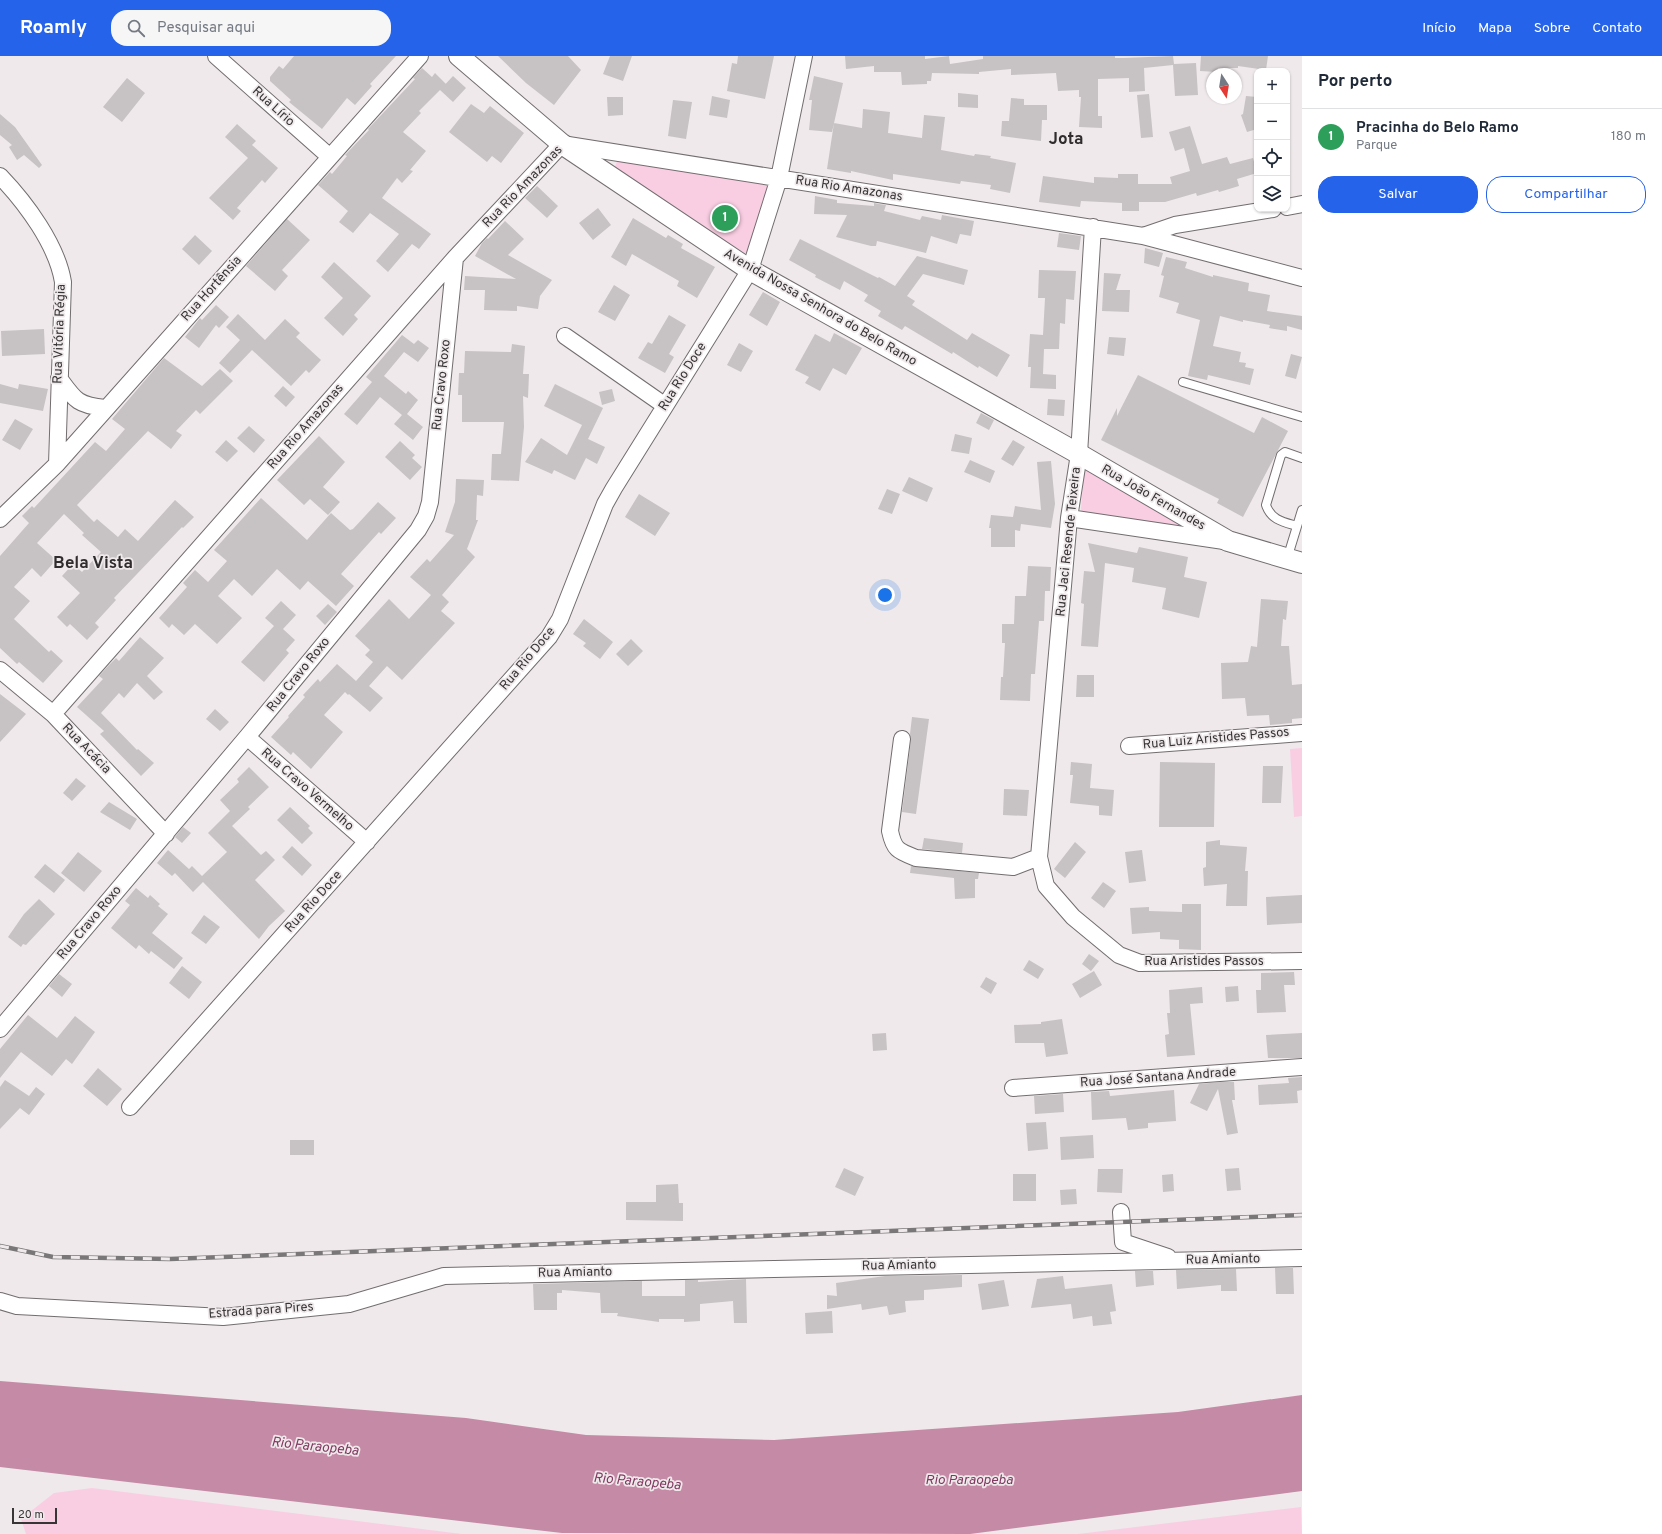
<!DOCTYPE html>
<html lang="pt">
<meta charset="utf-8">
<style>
:root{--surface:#fff;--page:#f6f6f7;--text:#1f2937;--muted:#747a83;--line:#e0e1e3;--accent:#2563eb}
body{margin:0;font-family:Overpass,sans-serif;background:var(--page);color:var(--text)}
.controls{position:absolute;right:12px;top:12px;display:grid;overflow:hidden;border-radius:8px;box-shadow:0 1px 3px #0004}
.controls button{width:36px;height:36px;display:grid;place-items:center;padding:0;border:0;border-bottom:1px solid var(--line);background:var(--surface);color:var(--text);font:20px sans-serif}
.compass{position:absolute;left:1206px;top:12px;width:36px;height:36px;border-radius:50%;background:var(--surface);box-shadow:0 1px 3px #0004;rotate:168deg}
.scale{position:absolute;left:12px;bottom:10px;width:45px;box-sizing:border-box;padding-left:4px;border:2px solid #373536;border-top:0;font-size:11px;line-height:14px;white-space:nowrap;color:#373536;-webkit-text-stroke:3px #efe9eb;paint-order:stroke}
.you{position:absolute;left:885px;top:539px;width:14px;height:14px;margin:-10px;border:3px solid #fff;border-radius:50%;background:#1a73e8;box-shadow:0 0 0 6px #1a73e833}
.badge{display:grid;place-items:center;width:26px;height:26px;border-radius:50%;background:var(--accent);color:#fff;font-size:13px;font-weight:700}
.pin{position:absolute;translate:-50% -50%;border:2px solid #fff;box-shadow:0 1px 4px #0006}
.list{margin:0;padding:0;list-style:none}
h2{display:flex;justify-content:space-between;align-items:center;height:52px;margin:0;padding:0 16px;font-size:17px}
h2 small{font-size:13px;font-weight:400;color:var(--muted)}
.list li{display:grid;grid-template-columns:26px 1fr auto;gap:12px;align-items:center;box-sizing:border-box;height:56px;padding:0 16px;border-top:1px solid var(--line)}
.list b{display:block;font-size:15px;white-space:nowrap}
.list p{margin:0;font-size:13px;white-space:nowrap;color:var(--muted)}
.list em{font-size:13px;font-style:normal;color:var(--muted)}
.actions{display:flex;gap:8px;padding:12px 16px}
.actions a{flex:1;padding:9px 0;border:1px solid var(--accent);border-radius:16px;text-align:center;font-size:14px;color:var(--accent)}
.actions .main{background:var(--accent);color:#fff}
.icon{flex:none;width:22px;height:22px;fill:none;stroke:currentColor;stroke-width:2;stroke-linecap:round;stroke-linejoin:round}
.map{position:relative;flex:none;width:1302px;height:1478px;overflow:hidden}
header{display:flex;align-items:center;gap:24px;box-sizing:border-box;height:56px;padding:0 20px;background:var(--accent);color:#fff}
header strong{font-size:19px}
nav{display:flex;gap:22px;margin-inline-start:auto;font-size:14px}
.search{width:280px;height:36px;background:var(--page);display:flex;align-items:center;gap:10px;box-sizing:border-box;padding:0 14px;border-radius:16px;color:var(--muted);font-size:15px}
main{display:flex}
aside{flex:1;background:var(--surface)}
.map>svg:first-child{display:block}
.green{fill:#f9cee2}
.water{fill:#c58aa6}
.building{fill:#c7c2c4}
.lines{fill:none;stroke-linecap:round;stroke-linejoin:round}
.service-casing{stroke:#726d6f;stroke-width:10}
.minor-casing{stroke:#726d6f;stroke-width:18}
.tertiary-casing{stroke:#726d6f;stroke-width:22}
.service{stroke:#fff;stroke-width:8}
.minor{stroke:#fff;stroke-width:16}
.tertiary{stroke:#fff;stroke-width:20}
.rail-casing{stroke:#7a7778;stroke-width:4.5}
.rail{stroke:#efe9eb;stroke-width:3;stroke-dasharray:9;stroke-linecap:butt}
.labels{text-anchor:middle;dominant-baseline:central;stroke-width:3.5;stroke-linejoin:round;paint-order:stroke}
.street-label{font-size:13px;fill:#373536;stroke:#efe9eb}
.water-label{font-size:14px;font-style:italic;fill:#80385f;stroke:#efe9eb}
.district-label{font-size:17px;font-weight:bold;fill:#302c2e;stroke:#efe9eb}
</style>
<header>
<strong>Roamly</strong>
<div class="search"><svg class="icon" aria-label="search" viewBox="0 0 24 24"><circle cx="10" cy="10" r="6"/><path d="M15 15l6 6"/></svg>Pesquisar aqui</div>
<nav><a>Início</a><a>Mapa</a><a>Sobre</a><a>Contato</a></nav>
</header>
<main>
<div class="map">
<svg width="1302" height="1478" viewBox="0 0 1302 1478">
<rect width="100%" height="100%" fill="#efe9eb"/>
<path class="green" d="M618,103L776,124L750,200L613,116Z
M1086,413L1192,473L1083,459L1081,453L1084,415Z
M1302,692V760L1294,761L1290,693Z
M92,1432L462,1478H26L21,1463L54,1437Z
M1301,1451L1302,1478H1078Z"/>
<path class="water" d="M0,1325L466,1362L586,1379L774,1384L1178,1356L1302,1339V1435L970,1478L562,1477L0,1411Z"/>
<path class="building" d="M294,0H396L370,28L372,30L355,49L347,42L322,73L289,46L291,44L270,25V21L279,10L283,13Z
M498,0H568L581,14L554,49L526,27Z
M610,0H632L623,25L603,18Z
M738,0H774L765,43L727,35L732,7L737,8Z
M845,0H925V3L949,0L950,8L983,3V0H1115V2H1124L1173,0L1174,8L1196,7L1198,39L1175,40L1173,9L1144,12L1145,35L1129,36V22L1098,23V60H1102V72L1079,71L1081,41H1079V34L1058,35L1056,17L1011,19V13L979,16V18L932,17L931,25H927V28L902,29L901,16H874V10L846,13Z
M1201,0H1268L1266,14L1238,10V12H1218L1217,16L1200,15Z
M422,12L432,21L435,17L446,28L419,55L421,57L403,76L426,95L410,114L413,115L402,127L397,122L382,142L431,178L419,193L412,188L388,216L376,205L399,178L370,157L353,177L339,166L348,155L318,129L330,116L332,118L347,100L345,99L369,74L368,73L415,23L413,22Z
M453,20L466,32L453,46L440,34Z
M814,20L843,27L832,76L809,74L812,44H809Z
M127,22L145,37L122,66L103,51Z
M958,37L978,39V52L958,51Z
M1149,38L1153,81L1141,82L1137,39Z
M712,40L730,44L727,62L709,59Z
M1246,40L1257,41V73L1247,76L1241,59L1243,58Z
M607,41H623V59L608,60Z
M1011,42L1024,43V49H1047V64H1042L1041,85L1001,80L1002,65H1009Z
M673,44L692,46L686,83L668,80Z
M471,48L484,57L490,50L524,77L501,107L492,100L487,106L449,76Z
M863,53L890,56L888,77L922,82L924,59L945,61L941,94L974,100L975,98L991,100L990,102L1016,107L1010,137L990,133L991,129L961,125L960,128L893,118V124L851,115V117L827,113L834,67L862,72Z
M0,58L15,71L42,109L39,112L24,99L17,104L9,91L12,89L0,79Z
M237,68L256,85L252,89L278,112L265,127L262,124L237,152L241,155L233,164L209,142L248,102L225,81Z
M1190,70L1202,108L1227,101L1230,108L1253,102L1257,117L1237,123L1239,130L1219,136L1218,134L1197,140L1196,137L1165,146H1139V155H1122V147L1081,145L1080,151L1039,146L1043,120L1094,127V121L1118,122V118H1138V128H1172L1170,121L1190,115L1184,92L1175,95L1169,76Z
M537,130L558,150L547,162L525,142Z
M815,140L837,144V147L874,150V147L879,148L886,149L884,155L920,164L922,160L941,164L942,159L974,165L971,180L960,178L957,188L931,180L926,197L877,185L876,190H871L836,181L847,159L814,158Z
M598,152L611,169L593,184L579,167Z
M633,162L666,182L668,179L683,188L681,192L715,211L697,242L677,230L679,225L632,198L626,210L611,201Z
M287,163L310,184L282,214L288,220L275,235L246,210Z
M505,165L524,183L508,199L552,224L540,240L538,253L517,250V255L484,254L485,234H464L465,220L516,223L475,200L482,187L487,182L488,183Z
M1059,177L1081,180L1079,194L1057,191Z
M195,179L212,195L199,209L182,193Z
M800,183L878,222L879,221L895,230L917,200L968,214L964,229L923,218L907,240L915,245L912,249L967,284L972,277L1010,299L997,321L979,310L978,312L953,296L952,298L905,270L902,274L878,260L881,255L864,245L868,239L844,225L840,234L815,221L816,219L789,204Z
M1145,192L1163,197L1159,211L1144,207Z
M1166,201L1187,206L1185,212L1213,221V219L1249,227L1248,235L1270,239L1267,255L1302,260V274L1287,270V275L1269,272L1270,269L1243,264V266L1220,260L1213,290L1241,296L1239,306L1246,307L1245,311L1254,313L1250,329L1208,319L1207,324L1188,320L1200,264L1176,257L1179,247L1159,241L1164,220L1161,219Z
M334,206L371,240L354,259L358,263L343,280L324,262L343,242L321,221Z
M1039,214L1076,215L1074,244L1066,243L1065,268L1060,267L1059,293H1044L1043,318L1056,319V333L1030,332L1031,311H1028L1030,278L1043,279L1045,242H1038Z
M1104,217L1121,218L1116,234H1130L1129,256L1102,255Z
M614,229L630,239L615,265L598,256Z
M763,236L780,246L767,270L749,259Z
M216,249L229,261L219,272L216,269L199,292L185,281L200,262L202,264Z
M238,258L265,284L285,263L300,277L296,281L321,304L309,317L306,314L291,330L252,294L230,317L219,307L240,284L226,271Z
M669,259L686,269L669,298L674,301L665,317L638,302L648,286L652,288Z
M44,273L45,298L2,300L1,275Z
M834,277L862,292L846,319L833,312L820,335L805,327L809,321L795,314L815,278L830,286Z
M402,279L414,288L418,284L429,292L418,306L404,296L384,320L406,338L408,335L418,344L407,358L423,371L413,384L394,368L402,359L380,341L357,369L344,358L372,326L366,321Z
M1109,281L1126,282L1124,300L1107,298Z
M739,287L753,295L741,316L727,309Z
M512,288L525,290L523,318H529L528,342L523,340L524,371L519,425L491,424L492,398H501L504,366H462V339H458L459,317H464L465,295L511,296Z
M1291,298L1302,301L1296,323L1285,320Z
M164,302L202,330L220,313L233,325L200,358L196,354L176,375L182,379L171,393L148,375L77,449L94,466L97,463L118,481L125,473L138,485L175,444L194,461L183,472L182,471L114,542L116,544L95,567L99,571L87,584L70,568L67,571L57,561L80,537L62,520L73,508L82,516L101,496L82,479L84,477L64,458L37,487L56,504L41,521L32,512L14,531L30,545L14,563L49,596L51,594L63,605L43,627L19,606L17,608L0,592V500L29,467L22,460L32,450L34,452L95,386L106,395L125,373L112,363Z
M1138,319L1254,377L1262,361L1288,375L1243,461L1217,447L1219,443L1101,384L1117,352V360Z
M0,328L18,333L19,328L48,333L43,355L0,347Z
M555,328L603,352L588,383L605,391L597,408L586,402L575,424L554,414L552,418L525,406L541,382L567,399L582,369L544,350Z
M283,330L295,341L286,351L274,340Z
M612,333L615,345L602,349L599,336Z
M1048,343L1065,344L1064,360L1047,359Z
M981,357L994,364L989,374L976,367Z
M15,363L33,373L20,394L2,384Z
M249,370L265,384L254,397L237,382Z
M955,378L972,382L969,398L951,395Z
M319,380L345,406L323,431L340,446L328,459L310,443L304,449L277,424Z
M226,384L238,395L227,406L215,396Z
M1013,384L1025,391L1013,410L1001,403Z
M400,385L415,399L412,402L422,411L410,424L385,401Z
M970,404L995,415L990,427L964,416Z
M1051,405L1055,448L1051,472L1021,468L1020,475L1015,474V491H991V472H989L991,459L1013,461L1015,450L1041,454L1037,406Z
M909,421L933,432L927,446L902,435Z
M456,423L484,424L483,440L477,439L476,464H478L467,493L475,501L442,539L449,546L441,555L455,567L402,624L387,610L369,630L383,642L370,656L349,638L348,639L345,636L324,659L343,676L311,713L293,696L291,699L271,681L289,661L288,660L305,641L303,639L318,623L320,626L337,608L356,625L373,606L365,599L370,594L355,580L389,543L409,563L431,539L410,521L427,503L430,506L454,479L445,476L455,446Z
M887,433L900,438L892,458L878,453Z
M639,438L670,457L655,480L625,461Z
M261,442L307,484L331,457L350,474L353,473L378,446L396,462L381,478L379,476L341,518L354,530L336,550L308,525L300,534L277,513L252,540L234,523L218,540L242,562L217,588L195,568L184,579L172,568L169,572L159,562L187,531L183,527L195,514L208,526L227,505L214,494Z
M1088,487L1137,497L1139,491L1188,501L1184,521L1207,526L1199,562L1162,553L1166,532L1132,526L1134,512L1105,507L1098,591L1081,590L1084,548L1081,547L1084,515L1095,516Z
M1028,510L1051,511L1050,535H1045L1044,565H1039L1035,618H1031L1030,645L1000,644L1001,621H1003L1005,587H1002V568H1014L1015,540H1026Z
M1261,543L1288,545L1286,564L1283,563L1281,590H1289L1292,629L1302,628V662L1292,663V667L1270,669L1269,659L1247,660L1245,642L1222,643L1221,607L1248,606L1251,590L1257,591Z
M281,545L296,559L283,573L295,584L286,594L289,597L264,626L241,606L274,570L265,562Z
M328,548L337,556L325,569L316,560Z
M584,563L613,586L600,603L583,590L586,587L573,578Z
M140,581L164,602L147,620L163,636L154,644L137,627L124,642L119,637L101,657L137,694L138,693L154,707L141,720L100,678L104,675L77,651L103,623L99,620L109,609L116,602L119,605Z
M631,583L643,595L628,610L616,598Z
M1077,619H1094V641H1076Z
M0,638L26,658L0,686Z
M215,653L229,666L220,675L206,663Z
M912,661L929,663L916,758L902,756L911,684L910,678Z
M1071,706L1092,708L1090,732L1114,734L1112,760L1099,759V750L1070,747L1073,719H1070Z
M1160,706L1215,707L1214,771H1159Z
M1263,710H1283L1281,747H1262Z
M249,711L269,731L248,751L250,753L232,770L261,799L266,795L275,804L255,824L285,855L269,870L259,883L203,826L193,836L175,817L172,820L157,807L168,794L189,813L192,810L202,820L227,796L208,777L230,755L220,744L239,726L237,723Z
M76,722L86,730L72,745L63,737Z
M1004,733L1029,734L1027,760L1003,759Z
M109,746L137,763L130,774L100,756Z
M290,751L310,770L308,772L313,777L302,788L277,764Z
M183,771L191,777L182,787L175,781Z
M924,782L963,787L962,797L922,793Z
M1220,784V789L1247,791L1245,815H1248L1247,850H1226L1227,828L1204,830L1203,812L1206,811V786Z
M1075,786L1086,796L1065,822L1054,813Z
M292,790L312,809L302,820L282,801Z
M1142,794L1146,825L1129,827L1125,796Z
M78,796L102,815L84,836L61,817Z
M45,808L65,824L54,837L34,821Z
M911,810L979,817L978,823H975V842L955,843L954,822L910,817Z
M1103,826L1116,835L1104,852L1091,842Z
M136,832L148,842L150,839L160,848L158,850L168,858L152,877L183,902L174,913L151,895L149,898L139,889L136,893L111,872L130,849L125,845Z
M1302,839V867L1267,869L1266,841Z
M39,843L55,858L26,889L23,888L21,891L8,881L24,858Z
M1182,848H1201V894L1179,893V884L1160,883V876L1132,878L1130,852L1149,851V855L1182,856Z
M204,859L220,871L206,888L191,877Z
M1089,898L1099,905L1091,915L1082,908Z
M1029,904L1044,913L1038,923L1023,914Z
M182,910L202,926L189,943L169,927Z
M1094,915L1102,929L1080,942L1072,928Z
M1294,916L1295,929H1284L1286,956L1257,957L1256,934H1261V917Z
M59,918L72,928L62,941L49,930Z
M986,921L997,927L991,938L980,931Z
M1238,930L1239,945L1226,946L1225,931Z
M1202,931L1203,947L1190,948L1195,999L1167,1001L1165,979L1169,978L1167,957H1170L1169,934Z
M28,959L57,982L75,960L95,976L72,1008L66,1003L52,1020L21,996L0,1022V993Z
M1062,963L1068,998L1046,1001L1044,987H1015L1014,969L1041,968V966Z
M886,977L887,994L873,995L872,978Z
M1302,977V1002H1268L1266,979Z
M98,1012L122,1033L107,1050L83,1030Z
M1302,1021V1034L1297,1035L1298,1047L1259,1049L1258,1029L1289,1027L1288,1022Z
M5,1024L29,1040L36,1031L45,1038L29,1059L20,1052L0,1073V1031Z
M1221,1026H1234L1235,1044H1232L1238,1077L1227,1079L1218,1033L1207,1055L1190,1047L1199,1028Z
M1174,1034L1176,1065L1148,1067V1072L1128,1074L1126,1062L1092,1064L1091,1036L1109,1035L1110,1040Z
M1063,1038L1064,1056L1035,1058L1034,1040Z
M1046,1066L1048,1093L1028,1095L1026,1067Z
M1093,1079L1094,1102L1061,1104L1060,1081Z
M290,1084H314V1099H290Z
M844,1112L864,1121L855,1140L835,1131Z
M1239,1112L1241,1134L1227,1135L1225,1113Z
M1098,1113H1123L1122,1137L1097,1136Z
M1013,1118H1036V1145H1013Z
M1173,1118L1174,1135L1163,1136L1162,1119Z
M678,1128L679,1147H683V1165L626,1164V1146H656V1129Z
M1076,1133L1077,1148L1061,1149L1060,1134Z
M1275,1212H1293L1294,1238H1276Z
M1236,1213L1237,1235H1221V1229L1177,1233L1176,1214Z
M1135,1215H1153L1154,1229L1136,1231Z
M962,1219V1231L924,1234V1244L905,1245L906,1256L889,1259L887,1250L862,1254L861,1248L827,1253V1239L837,1240L836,1227L885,1220Z
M1063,1220L1065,1233L1112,1228L1116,1255L1110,1256L1112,1268L1093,1270L1092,1260L1073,1263L1071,1248L1031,1252L1037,1223Z
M746,1223L747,1267H734L733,1245L700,1248V1265L684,1266V1263H659V1266L617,1260L618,1257H601L600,1237L562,1234V1237H557V1254H534L533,1228L642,1225V1240H685V1224H698V1226Z
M1004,1224L1009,1250L982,1254L978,1228Z
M832,1255L833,1277L806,1278L805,1257Z"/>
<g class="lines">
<g class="service-casing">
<path id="service" d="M1183,326L1302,361
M1297,470C1283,466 1271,464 1266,449L1281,399L1285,396L1302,402
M1287,503L1302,454"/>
</g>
<g class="minor-casing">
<path id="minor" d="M216,0L330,101
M0,120C26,147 57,189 63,226L57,408
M1287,151L1302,148
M1093,171L1079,398L1069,462L1039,801L1046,830L1073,861L1119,899L1140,907L1302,905
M1143,180L1302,222
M565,280L664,349
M59,322C75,344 77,349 105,352
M1069,462L1224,485
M0,463L57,408L420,0
M0,614L53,658L166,778
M53,658L455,202L562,88L1143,180L1175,169L1273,153
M247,681L367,786
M902,683L890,775C894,794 898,795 916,802L1013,811L1039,801
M1129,690L1302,677
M0,973L247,681L418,474L426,460L430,446L455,202
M1013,1032L1302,1011
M130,1051L549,581L560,563L605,448L614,432L750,214L779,122L804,0
M1121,1156L1123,1186L1168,1201
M0,1245L17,1250L223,1261L349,1248L444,1220L1302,1202"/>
</g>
<g class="tertiary-casing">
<path id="tertiary" d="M459,0L562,88L750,214L1079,398L1228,485L1302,507"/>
</g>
<use href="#service" class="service"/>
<use href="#minor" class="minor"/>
<use href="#tertiary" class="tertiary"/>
<g class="rail-casing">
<path id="rail" d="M0,1190L53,1201L170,1203L1302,1159"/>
</g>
<use href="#rail" class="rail"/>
</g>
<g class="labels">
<g class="street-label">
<text transform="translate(273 51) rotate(42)">Rua Lírio</text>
<text transform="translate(523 131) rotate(-46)">Rua Rio Amazonas</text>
<text transform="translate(849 133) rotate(9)">Rua Rio Amazonas</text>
<text transform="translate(212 233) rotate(-48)">Rua Hortênsia</text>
<text transform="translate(820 252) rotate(30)">Avenida Nossa Senhora do Belo Ramo</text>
<text transform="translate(60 278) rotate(-88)">Rua Vitória Régia</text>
<text transform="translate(683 321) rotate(-58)">Rua Rio Doce</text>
<text transform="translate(442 329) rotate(-84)">Rua Cravo Roxo</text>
<text transform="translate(306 371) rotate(-49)">Rua Rio Amazonas</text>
<text transform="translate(1153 442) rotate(30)">Rua João Fernandes</text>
<text transform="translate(1069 486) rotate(-84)">Rua Jaci Resende Teixeira</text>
<text transform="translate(528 603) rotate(-50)">Rua Rio Doce</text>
<text transform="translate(299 619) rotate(-51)">Rua Cravo Roxo</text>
<text transform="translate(1216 683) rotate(-5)">Rua Luiz Aristides Passos</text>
<text transform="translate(86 693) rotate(46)">Rua Acácia</text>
<text transform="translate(307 734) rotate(41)">Rua Cravo Vermelho</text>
<text transform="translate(314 846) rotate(-48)">Rua Rio Doce</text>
<text transform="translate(90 867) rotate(-50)">Rua Cravo Roxo</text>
<text x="1204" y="906">Rua Aristides Passos</text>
<text transform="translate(1158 1022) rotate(-4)">Rua José Santana Andrade</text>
<text transform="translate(1223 1204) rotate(-1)">Rua Amianto</text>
<text transform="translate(899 1210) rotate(-1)">Rua Amianto</text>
<text transform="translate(575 1217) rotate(-1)">Rua Amianto</text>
<text transform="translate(261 1255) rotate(-4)">Estrada para Pires</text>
</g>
<g class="water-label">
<text transform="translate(315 1391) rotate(6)">Rio Paraopeba</text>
<text x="969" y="1424">Rio Paraopeba</text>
<text transform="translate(637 1426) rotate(5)">Rio Paraopeba</text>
</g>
<g class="district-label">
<text x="1066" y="84">Jota</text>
<text x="93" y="508">Bela Vista</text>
</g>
</g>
</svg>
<div class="controls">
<button>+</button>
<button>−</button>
<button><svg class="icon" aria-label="locate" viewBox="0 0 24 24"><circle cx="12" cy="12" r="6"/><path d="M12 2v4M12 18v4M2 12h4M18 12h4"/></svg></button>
<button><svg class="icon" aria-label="layers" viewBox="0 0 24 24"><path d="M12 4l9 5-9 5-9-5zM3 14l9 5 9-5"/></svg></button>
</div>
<svg class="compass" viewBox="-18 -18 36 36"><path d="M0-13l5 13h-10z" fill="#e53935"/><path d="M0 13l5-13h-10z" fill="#747a83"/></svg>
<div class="scale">20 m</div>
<div class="you"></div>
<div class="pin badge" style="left:725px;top:162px;background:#2e9e5b">1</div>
</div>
<aside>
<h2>Por perto<small></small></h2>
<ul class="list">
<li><span class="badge" style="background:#2e9e5b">1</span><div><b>Pracinha do Belo Ramo</b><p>Parque</p></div><em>180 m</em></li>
</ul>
<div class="actions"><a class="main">Salvar</a><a>Compartilhar</a></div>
</aside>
</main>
